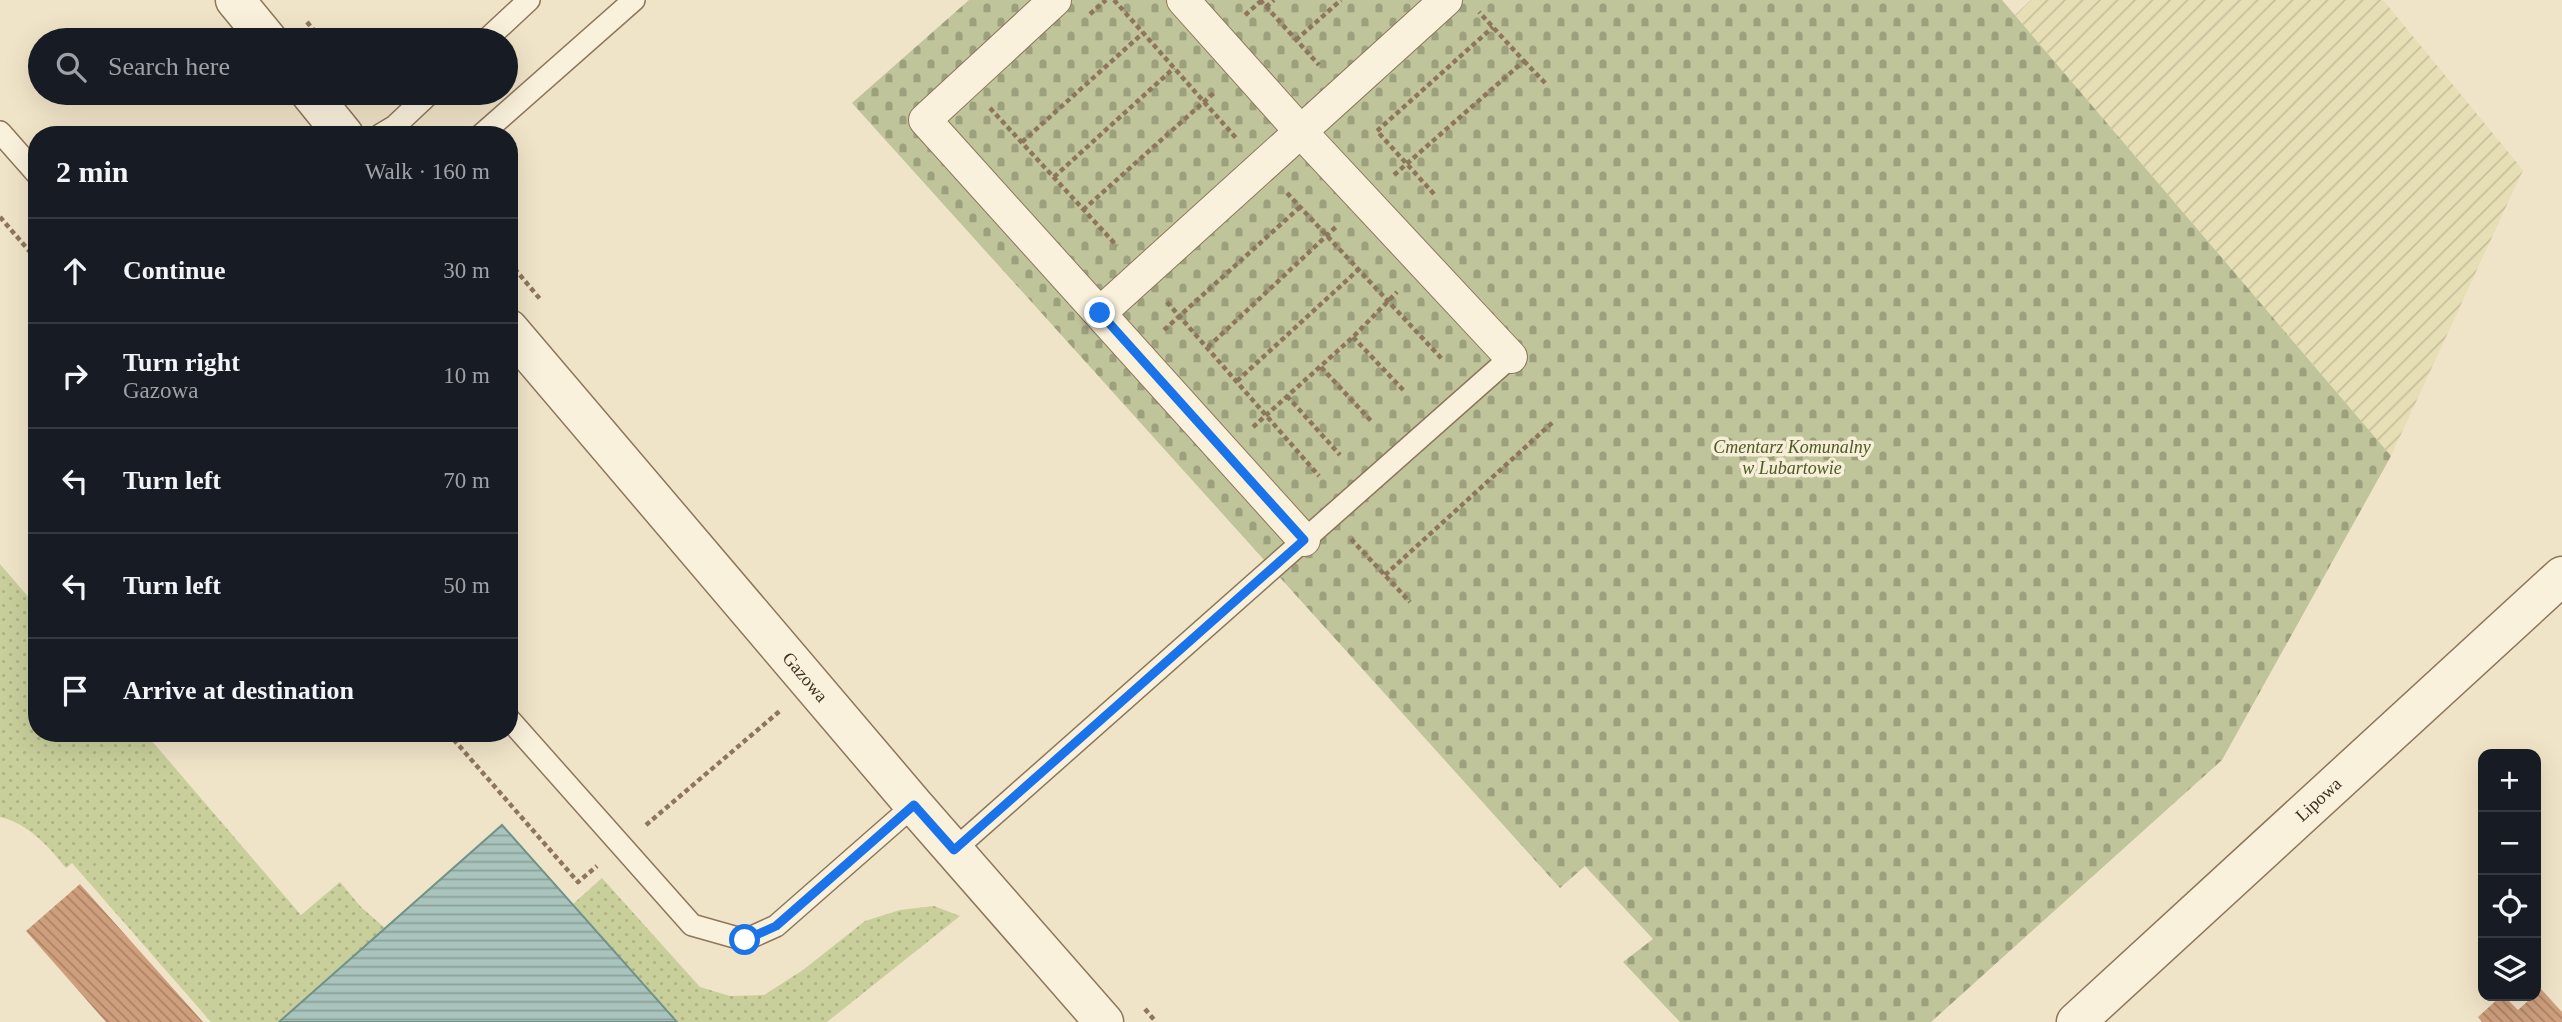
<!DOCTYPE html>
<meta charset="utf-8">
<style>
:root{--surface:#171b24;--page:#20242c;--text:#f1f3f6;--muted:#9ea1a6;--line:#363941}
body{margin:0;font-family:Georgia,serif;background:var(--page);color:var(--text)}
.controls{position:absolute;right:21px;bottom:21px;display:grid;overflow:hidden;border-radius:14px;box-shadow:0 7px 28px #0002}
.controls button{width:63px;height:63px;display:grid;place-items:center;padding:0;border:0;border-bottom:2px solid var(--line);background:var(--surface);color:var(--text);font:35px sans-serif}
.stop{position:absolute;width:21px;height:21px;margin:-16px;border:5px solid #1a73e8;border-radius:50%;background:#fff}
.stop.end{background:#1a73e8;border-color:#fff;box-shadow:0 2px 7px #0008}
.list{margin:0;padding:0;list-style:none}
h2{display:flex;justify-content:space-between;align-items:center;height:91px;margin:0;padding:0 28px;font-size:30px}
h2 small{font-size:23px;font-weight:400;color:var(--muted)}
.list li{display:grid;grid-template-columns:46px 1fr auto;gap:21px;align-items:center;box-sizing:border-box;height:105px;padding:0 28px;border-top:2px solid var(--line)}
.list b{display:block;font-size:26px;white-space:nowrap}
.list p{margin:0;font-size:23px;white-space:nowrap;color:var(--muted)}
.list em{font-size:23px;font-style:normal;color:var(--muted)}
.icon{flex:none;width:38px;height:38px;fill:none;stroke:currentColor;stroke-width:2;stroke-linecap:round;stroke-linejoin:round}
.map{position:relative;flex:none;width:2562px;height:1022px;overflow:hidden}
.search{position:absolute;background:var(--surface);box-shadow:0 7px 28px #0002;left:28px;top:28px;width:490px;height:77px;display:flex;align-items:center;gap:18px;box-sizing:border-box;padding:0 24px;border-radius:38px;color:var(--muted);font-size:26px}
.panel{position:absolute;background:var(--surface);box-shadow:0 7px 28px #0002;left:28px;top:126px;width:490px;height:616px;border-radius:28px}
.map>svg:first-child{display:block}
.farmland{fill:url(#farmland-furrows)}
.grass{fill:url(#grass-dots)}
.cemetery{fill:url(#cemetery-stones)}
.water{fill:url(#water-rules);stroke:#6f938a;stroke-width:2}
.building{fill:url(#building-back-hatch)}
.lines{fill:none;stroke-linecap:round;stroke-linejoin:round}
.service-casing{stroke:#8d765c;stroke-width:24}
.pedestrian-casing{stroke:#8d765c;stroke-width:34}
.tertiary-casing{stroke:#8d765c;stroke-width:41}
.path{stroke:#8d765c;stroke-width:4.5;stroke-dasharray:5 3.5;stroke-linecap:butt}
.service{stroke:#faf1dc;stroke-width:21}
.pedestrian{stroke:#faf1dc;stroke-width:32}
.tertiary{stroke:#faf1dc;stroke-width:38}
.route{stroke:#1a73e8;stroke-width:9}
.labels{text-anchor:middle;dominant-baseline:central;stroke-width:7;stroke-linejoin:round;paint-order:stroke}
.park-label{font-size:18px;font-style:italic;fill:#4d5a26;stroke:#f7eed8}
.street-label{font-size:18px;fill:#3d2e20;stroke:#f7eed8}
</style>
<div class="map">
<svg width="2562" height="1022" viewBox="0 0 2562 1022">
<defs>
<pattern id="farmland-furrows" width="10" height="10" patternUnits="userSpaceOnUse" patternTransform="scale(1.75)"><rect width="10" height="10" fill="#e6deb5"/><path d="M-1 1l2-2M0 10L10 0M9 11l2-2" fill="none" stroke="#c6bf9b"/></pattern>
<pattern id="grass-dots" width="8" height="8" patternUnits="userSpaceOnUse" patternTransform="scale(1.75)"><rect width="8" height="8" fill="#c9cf9b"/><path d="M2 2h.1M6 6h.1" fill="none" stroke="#aeb285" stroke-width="1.8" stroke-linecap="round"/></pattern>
<pattern id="cemetery-stones" width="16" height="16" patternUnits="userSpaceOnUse" patternTransform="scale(1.75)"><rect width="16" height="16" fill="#bfc49a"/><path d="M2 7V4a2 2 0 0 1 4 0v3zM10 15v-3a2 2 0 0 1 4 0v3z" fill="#9ca07d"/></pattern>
<pattern id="water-rules" width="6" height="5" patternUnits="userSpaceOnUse" patternTransform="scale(1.75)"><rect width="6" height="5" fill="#a9c4bc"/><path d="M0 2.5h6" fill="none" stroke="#8ba098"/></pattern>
<pattern id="building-back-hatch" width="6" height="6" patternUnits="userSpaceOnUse" patternTransform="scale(1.75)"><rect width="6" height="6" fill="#cf9f7d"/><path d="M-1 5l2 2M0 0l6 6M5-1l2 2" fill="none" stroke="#a98266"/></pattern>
</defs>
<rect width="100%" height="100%" fill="#f0e4c8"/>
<path class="farmland" d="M2031,0H2383L2523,170L2391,456L2015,15Z"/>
<path class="grass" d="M0,564L37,607V733H145L301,915L340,882L361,907L385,928L279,1022H211L72,863L66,868C48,846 29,824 0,817Z
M602,878L700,987L730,996L764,995L803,970L865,921L900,910L934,906L960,916L827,1022H677L573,904Z"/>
<path class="cemetery" d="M969,0H2002L2391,456L2222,760L1931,1022H1680L1623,962L1653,939L1585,866L1560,888L852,103Z"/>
<path class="water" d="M502,825L677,1022H279Z"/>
<path class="building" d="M80,884L203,1022H106L26,931Z
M2541,989L2562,1012V1022H2482L2478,1017L2501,996H2504L2518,1010Z"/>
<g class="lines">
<g class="service-casing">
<path id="service" d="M486,40L529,0
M0,132L37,174
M380,135L395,126L430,93
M481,135L634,0
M509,719L692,925L745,940L776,926L914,805
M954,850L1511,357"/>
</g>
<g class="pedestrian-casing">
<path id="pedestrian" d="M1055,0L925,120L1304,540
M1183,0L1301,132L1511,357
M1100,313L1446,0"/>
</g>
<g class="tertiary-casing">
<g id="tertiary">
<path d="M235,0L268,40"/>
<path d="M310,93L344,135"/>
<path id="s1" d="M509,329L914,805L1104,1022"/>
<path id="s2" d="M2076,1022L2562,576"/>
</g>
</g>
<path class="path" d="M1114,0L1236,138
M1260,0L1319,65
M1266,7L1274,0
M1090,14L1106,0
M1245,15L1261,1
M307,22L322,40
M1296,40L1341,0
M1524,61L1547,85
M990,108L1117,246
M1022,142L1143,33
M1394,175L1524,61L1479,12
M1054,177L1174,68
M1287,193L1442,359
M1434,194L1377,131L1493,27
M1083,210L1216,91
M0,217L37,260
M509,262L540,299
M1167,302L1319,476
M1164,330L1300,207
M1353,337L1405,392
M1208,347L1338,225
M1321,367L1372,422
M1237,381L1358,270
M1287,396L1340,455
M1253,427L1353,337L1397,292
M1351,539L1410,602
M1385,575L1553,422
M448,733L578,882L597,866
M646,825L781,710
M1145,1009L1156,1022"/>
<use href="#service" class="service"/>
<use href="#pedestrian" class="pedestrian"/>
<use href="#tertiary" class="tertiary"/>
</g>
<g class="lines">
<path class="route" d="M745,940L776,926L914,805L954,850L1304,540L1100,313"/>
</g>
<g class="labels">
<g class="park-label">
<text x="1792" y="447">Cmentarz Komunalny<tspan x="1792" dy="21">w Lubartowie</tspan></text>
</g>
<g class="street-label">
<text stroke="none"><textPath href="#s1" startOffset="457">Gazowa</textPath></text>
<text stroke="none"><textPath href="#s2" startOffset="329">Lipowa</textPath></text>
</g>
</g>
</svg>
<div class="controls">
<button>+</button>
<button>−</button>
<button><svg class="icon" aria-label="locate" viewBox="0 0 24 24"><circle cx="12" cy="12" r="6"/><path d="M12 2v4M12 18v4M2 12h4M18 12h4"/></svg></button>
<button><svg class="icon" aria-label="layers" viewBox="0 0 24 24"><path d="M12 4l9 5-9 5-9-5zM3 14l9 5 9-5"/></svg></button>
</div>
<div class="stop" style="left:745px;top:940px"></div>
<div class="stop end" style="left:1100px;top:313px"></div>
<div class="search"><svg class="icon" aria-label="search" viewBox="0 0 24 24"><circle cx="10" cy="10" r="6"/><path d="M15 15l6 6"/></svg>Search here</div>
<section class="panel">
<h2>2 min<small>Walk · 160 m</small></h2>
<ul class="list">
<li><svg class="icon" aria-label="ahead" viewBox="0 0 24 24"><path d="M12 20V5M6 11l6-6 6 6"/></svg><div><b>Continue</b></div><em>30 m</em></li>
<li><svg class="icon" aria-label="right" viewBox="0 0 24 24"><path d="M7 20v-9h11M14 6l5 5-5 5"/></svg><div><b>Turn right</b><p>Gazowa</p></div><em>10 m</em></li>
<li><svg class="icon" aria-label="left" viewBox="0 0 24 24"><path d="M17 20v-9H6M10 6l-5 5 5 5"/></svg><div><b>Turn left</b></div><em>70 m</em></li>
<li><svg class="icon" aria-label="left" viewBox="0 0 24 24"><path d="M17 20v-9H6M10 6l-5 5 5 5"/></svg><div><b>Turn left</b></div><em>50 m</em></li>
<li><svg class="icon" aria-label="arrive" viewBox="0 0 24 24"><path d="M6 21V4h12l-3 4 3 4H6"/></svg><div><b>Arrive at destination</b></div></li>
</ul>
</section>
</div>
